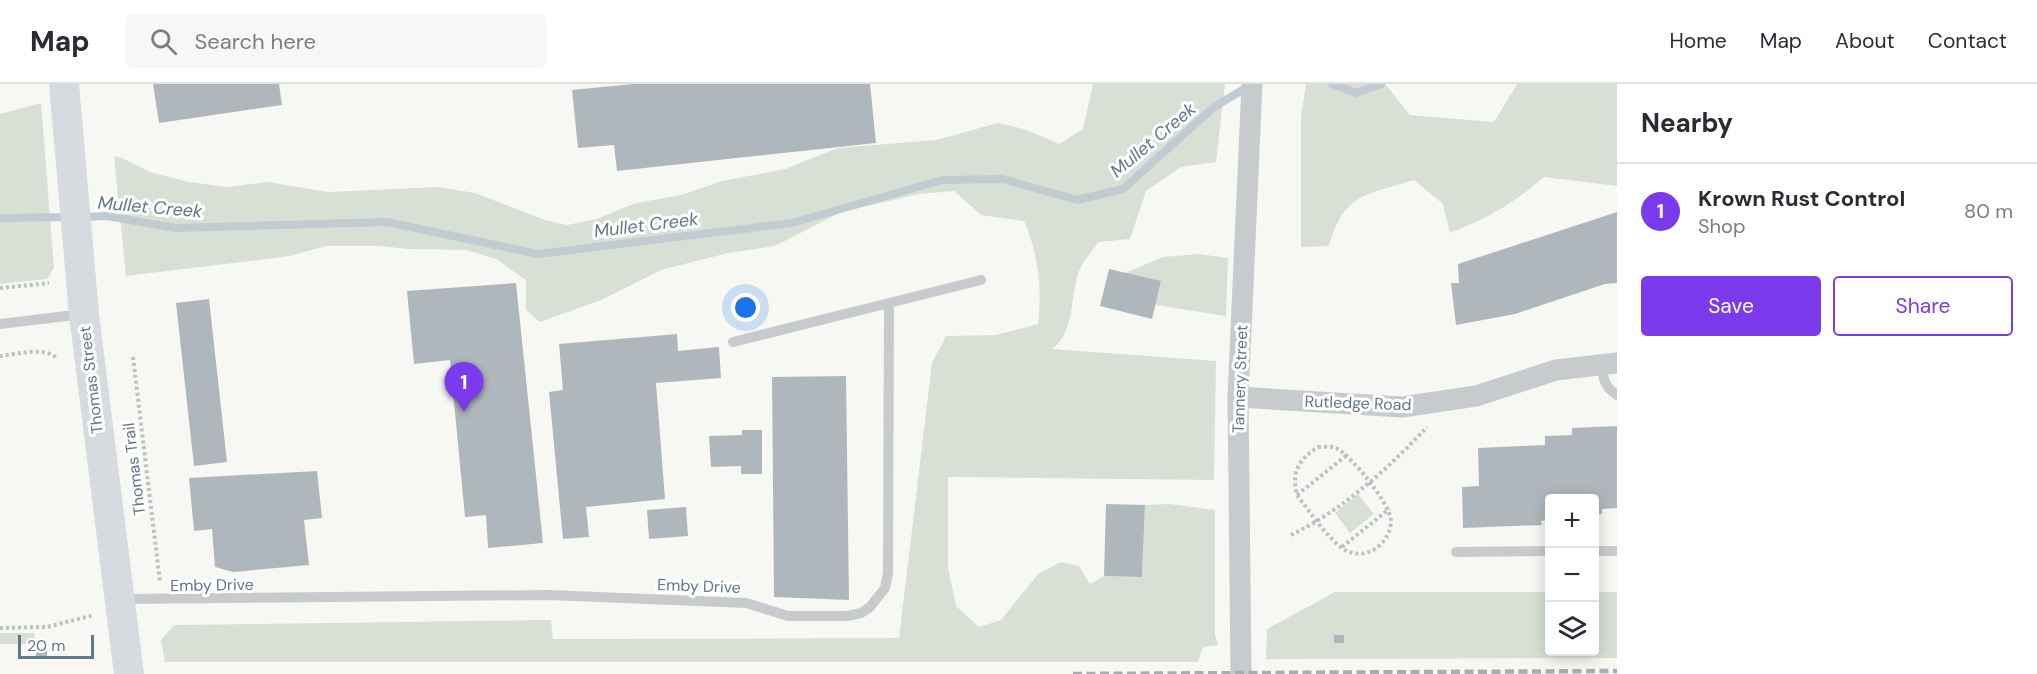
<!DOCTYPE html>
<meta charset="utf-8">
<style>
:root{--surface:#fff;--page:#f7f7f7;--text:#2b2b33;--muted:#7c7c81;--line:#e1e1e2;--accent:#7c3aed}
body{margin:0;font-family:"DM Sans",sans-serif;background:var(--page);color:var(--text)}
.controls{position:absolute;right:18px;bottom:18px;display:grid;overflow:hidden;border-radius:6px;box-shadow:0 3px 15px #0003}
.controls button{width:54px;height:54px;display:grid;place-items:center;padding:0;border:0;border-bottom:2px solid var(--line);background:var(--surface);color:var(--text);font:30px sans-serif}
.scale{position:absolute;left:18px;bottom:15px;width:76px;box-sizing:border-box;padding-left:6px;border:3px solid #647787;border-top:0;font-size:16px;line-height:21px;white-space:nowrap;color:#647787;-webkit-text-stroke:4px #fff;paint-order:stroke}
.you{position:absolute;left:746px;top:224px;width:21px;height:21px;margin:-15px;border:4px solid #fff;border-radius:50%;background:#1a73e8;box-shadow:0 0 0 9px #1a73e833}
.badge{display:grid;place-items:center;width:39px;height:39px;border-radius:50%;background:var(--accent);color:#fff;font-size:20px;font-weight:700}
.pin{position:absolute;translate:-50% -50px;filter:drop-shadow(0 2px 3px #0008)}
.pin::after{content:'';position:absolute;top:32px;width:21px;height:18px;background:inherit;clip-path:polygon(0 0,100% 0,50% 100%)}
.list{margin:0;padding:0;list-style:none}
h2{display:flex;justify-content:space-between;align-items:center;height:78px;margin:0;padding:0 24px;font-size:26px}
h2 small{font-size:20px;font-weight:400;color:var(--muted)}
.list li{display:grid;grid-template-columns:39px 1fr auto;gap:18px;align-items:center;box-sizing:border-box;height:96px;padding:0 24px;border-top:2px solid var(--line)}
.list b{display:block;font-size:22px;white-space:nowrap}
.list p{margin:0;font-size:20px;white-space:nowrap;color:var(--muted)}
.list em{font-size:20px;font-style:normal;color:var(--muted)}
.actions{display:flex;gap:12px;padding:18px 24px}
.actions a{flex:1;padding:14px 0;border:2px solid var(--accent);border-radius:6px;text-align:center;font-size:21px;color:var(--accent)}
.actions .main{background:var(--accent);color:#fff}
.icon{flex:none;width:33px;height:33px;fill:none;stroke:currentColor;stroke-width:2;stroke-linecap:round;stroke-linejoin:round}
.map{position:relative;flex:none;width:1617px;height:590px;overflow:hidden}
header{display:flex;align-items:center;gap:36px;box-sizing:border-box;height:84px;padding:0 30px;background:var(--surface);border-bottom:2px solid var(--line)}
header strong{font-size:28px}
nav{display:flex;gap:33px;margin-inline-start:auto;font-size:21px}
.search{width:420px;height:54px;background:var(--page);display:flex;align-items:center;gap:15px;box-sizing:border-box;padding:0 21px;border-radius:6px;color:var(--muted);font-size:22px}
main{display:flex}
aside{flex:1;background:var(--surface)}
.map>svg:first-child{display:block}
.green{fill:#d8e0d5}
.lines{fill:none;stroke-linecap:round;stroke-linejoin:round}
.stream{stroke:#c1ccd2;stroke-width:8}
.building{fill:#afb7bd}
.path{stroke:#bec1c3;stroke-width:4;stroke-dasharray:3 3;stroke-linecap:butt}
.lane{stroke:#c7cbce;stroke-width:10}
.street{stroke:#c7cbce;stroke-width:21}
.secondary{stroke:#d6dbdf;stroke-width:30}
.rail{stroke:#a7adb3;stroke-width:4.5;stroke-dasharray:9 4.5;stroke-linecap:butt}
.labels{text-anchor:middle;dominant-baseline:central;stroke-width:6;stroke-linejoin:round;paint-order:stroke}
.street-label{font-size:16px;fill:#647787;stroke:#fff}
.water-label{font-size:18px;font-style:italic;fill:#607883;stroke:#fff}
</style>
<header>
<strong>Map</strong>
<div class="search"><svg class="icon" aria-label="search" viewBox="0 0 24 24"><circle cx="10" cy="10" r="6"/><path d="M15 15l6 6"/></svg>Search here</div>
<nav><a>Home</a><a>Map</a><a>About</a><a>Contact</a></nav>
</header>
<main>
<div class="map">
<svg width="1617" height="590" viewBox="0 0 1617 590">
<rect width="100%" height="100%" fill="#f7f8f4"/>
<path class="green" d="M1093,0H1225L1216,78L1181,83L1146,107L1130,155L1098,158C1092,168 1081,179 1078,190C1070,215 1075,248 1052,265L1216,277L1214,396L948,393V483L956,522L979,543L1001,536L1038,490L1060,478L1079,482L1090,500L1104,492L1142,493L1145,421L1170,420L1215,426V551L1218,561L1203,563L1198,578H165L161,556L174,541L551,536L553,555L899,554L932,279L946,252L996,251L1038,240C1042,203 1039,172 1024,137L981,131L954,107L919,110L841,128L775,162L728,169L661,186L601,216L540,238L526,226V196L496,175L467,166L408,165L379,162H326L290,172L126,192L114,72L122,74L150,88L189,98L227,103L268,98L328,108L438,103L475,109L545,136L567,141L597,135L636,119L681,111L722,97L785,85L838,64L936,56L998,39L1024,45L1059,60L1083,45Z
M1306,0H1385L1410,31L1494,38L1517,0H1617V102L1544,93C1513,120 1488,134 1450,149L1443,120L1414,96C1368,111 1344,108 1329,162L1301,163V32Z
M41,19L54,184L47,195L0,200V30Z
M1199,170L1228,174L1226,232L1155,221L1161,197L1125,189L1163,173Z
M1358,410L1374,430L1350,449L1335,429Z
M1335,508H1549L1550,568H1594L1595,508H1617V574L1266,575L1267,545Z
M0,549H35L34,560H0Z"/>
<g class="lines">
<path class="stream" d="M1332,0L1356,9L1381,0
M81,133L107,132L175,144L387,138L538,170L792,139L942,96L1003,95L1077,116L1123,105L1214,23L1249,2
M0,134L69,133"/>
</g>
<path class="building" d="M153,0H279L282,21L159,39Z
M633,0H870L876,59L617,87L614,61L578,64L572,6Z
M1617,128V199L1605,200L1515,230L1456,241L1451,199H1459L1458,180Z
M1109,185L1161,197L1152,235L1100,222Z
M516,199L543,459L488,464L486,431L465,433L450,276L414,280L407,207Z
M209,215L227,378L194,382L176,219Z
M677,250L678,267L719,263L721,294L656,299L665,415L586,423L589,453L563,455L549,308L563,306L559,260Z
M846,292L849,516L774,513L772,293Z
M1617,342V424L1602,425V430H1594V414H1550V436L1541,437L1542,441L1463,444L1462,403L1479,402L1478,364L1545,361V352L1572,351V344Z
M742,346H762V390H741V382L711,383L709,352L742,351Z
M317,387L322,434L304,436L309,481L233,488L215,483L212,445L194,447L189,394Z
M1106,420L1145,421L1142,493L1104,492Z
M686,423L688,452L649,455L647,426Z
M1334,551H1344V559H1334Z
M36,564H47V575H36Z"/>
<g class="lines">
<path class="path" d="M0,204L49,199
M0,272C18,270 45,262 58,275
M133,273L160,498
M1318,363C1324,363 1331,362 1336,364C1351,371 1391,421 1391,437C1390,462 1363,479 1342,464C1325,451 1310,428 1297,411C1291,388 1299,375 1318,363Z
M1297,411L1347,371
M1291,451C1341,427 1388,385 1427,343
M1342,463L1389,425
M0,544L47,543L94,531"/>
<path class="lane" d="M0,240L83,230
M733,258L889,219
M1601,280C1603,293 1604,303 1617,311
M1594,467H1617
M1456,468L1550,467
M121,515L549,511L746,519L788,532H847L861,529L870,523L885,504L888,489L889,219L981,196"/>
<path class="street" d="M1238,313L1402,323L1476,312L1556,286L1617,279
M1241,590L1238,313L1252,0"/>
<path class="secondary" d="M64,0L84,230L129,590"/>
<path class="rail" d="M1073,590L1617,587"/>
</g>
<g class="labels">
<g class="street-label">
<text transform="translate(1240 295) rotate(-88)">Tannery Street</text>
<text transform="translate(91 296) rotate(-97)">Thomas Street</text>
<text transform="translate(1358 319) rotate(2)">Rutledge Road</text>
<text transform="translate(134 385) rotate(-97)">Thomas Trail</text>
<text transform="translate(212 501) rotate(-1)">Emby Drive</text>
<text transform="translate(699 502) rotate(2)">Emby Drive</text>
</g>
<g class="water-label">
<text transform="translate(1153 56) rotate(-40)">Mullet Creek</text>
<text transform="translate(150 123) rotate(5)">Mullet Creek</text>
<text transform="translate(646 141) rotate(-7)">Mullet Creek</text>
</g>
</g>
</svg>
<div class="controls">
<button>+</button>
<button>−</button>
<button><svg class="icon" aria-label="layers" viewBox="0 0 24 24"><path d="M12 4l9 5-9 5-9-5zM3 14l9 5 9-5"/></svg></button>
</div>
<div class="scale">20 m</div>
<div class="you"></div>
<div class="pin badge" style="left:464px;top:328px">1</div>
</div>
<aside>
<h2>Nearby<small></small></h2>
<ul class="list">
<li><span class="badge">1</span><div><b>Krown Rust Control</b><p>Shop</p></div><em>80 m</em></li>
</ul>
<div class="actions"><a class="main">Save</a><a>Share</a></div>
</aside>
</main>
